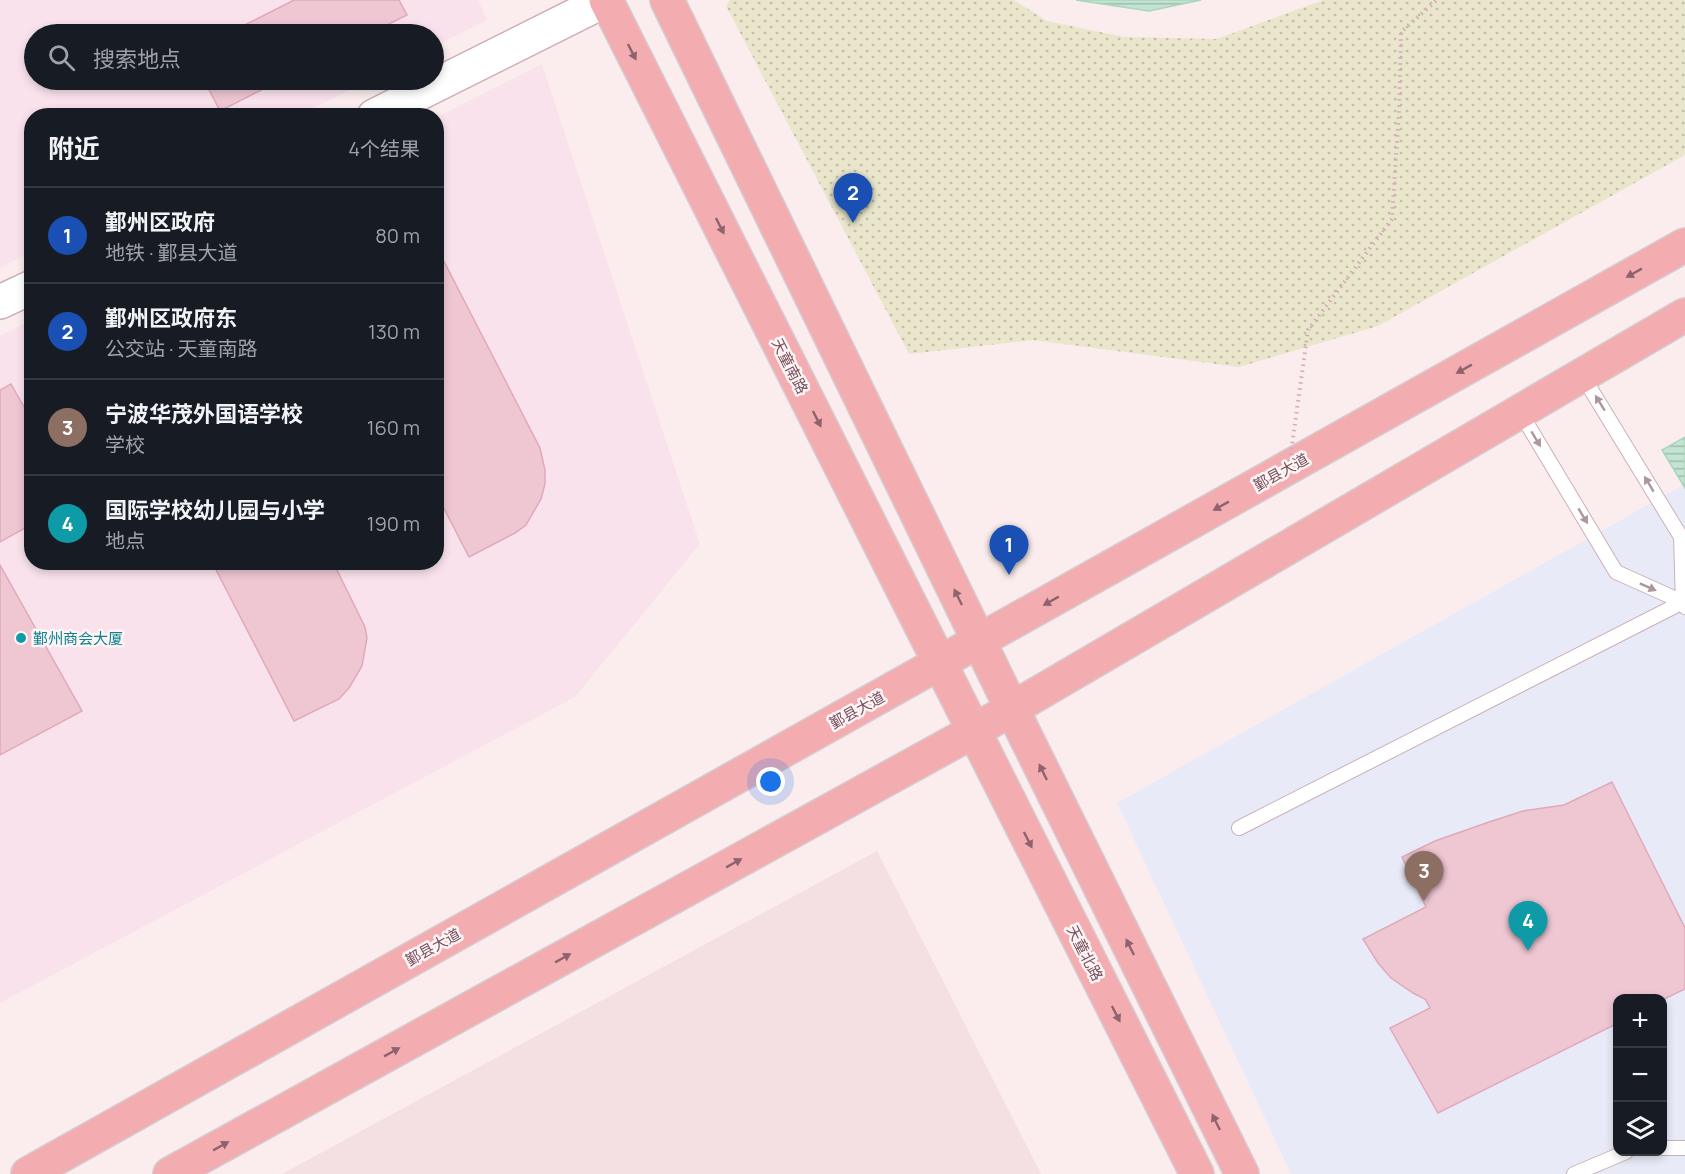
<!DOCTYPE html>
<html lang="zh">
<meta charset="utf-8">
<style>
:root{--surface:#171b24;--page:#20242c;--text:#f1f3f6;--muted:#9ea1a6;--line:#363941;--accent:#b45309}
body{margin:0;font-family:Manrope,"Noto Sans SC",sans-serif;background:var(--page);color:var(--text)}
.controls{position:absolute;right:18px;bottom:18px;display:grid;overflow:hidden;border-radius:12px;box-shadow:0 3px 9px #0003}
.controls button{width:54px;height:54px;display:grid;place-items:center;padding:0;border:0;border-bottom:2px solid var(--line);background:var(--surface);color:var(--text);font:30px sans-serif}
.you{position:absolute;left:771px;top:782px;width:21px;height:21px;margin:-15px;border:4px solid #fff;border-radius:50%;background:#1a73e8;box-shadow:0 0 0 9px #1a73e833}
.badge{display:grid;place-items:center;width:39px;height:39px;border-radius:50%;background:var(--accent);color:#fff;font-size:20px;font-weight:700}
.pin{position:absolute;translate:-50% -50px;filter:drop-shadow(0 2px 3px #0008)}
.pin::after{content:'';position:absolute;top:32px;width:21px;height:18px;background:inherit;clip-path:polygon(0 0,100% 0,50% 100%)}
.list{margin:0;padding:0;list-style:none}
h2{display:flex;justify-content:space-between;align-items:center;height:78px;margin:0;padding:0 24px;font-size:26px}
h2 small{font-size:20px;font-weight:400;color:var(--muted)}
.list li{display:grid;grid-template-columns:39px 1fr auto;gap:18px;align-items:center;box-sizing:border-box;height:96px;padding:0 24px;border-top:2px solid var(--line)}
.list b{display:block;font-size:22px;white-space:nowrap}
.list p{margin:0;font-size:20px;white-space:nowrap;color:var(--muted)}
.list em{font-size:20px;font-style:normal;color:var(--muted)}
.icon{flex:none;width:33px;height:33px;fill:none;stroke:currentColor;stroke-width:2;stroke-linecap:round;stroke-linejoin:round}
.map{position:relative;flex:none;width:1685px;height:1174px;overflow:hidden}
.search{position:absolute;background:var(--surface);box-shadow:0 3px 9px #0003;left:24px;top:24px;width:420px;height:66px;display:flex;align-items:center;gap:15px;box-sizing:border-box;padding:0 21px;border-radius:33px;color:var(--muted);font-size:22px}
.panel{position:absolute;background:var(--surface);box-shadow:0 3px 9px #0003;left:24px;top:108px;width:420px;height:462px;border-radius:24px}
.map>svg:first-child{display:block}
.residential{fill:#f4dfe2}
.commercial{fill:#fae2ec}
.education{fill:#e9eaf8;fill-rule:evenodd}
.park{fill:url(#park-dots)}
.water{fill:url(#water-rules);stroke:#aad5bd;stroke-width:1.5}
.building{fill:#eec7d3;stroke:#e0a9ba;stroke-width:1.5}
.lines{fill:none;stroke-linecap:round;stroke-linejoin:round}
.lane-casing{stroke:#cbb0b7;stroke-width:16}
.secondary-casing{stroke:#cbacb4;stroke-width:36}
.primary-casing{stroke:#d6cbce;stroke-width:36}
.lane{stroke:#fff;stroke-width:14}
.secondary{stroke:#fff;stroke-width:33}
.primary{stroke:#f3adb1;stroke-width:33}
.path-bridge{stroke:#d4aab7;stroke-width:4;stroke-dasharray:1.5 4.5;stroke-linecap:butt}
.oneway{fill:#8e636e}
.oneway2{fill:#ac979e}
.culture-dot{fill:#0f9aa8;stroke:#fef4f5;stroke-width:2}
.labels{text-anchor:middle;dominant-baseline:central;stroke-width:5;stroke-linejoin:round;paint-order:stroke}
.street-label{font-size:15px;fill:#75515d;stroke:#fef4f5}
.culture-label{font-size:15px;fill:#0d838f;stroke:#fef4f5;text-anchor:start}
</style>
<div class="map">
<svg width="1685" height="1174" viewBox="0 0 1685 1174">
<defs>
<pattern id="park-dots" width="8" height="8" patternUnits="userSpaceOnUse" patternTransform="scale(1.5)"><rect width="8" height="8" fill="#e9e6cc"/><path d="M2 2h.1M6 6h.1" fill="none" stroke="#c1bda9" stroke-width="1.8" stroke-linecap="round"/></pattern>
<pattern id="water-rules" width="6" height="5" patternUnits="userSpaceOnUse" patternTransform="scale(1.5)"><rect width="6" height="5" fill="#c2e4d2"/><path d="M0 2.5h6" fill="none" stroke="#a2bbae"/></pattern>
</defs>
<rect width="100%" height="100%" fill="#fbedee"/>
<path class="residential" d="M877,851L1041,1174H282Z"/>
<path class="commercial" d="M0,0H478L487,20L434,47V34H34V80H370L299,115L32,116L31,252L0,268Z
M542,64L700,544L575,697L0,1003V336L31,320L32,562H436L437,117Z"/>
<path class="education" d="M1685,484V1174H1291L1117,803ZM1618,998H1662V1152H1618Z"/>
<path class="park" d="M730,0H1014L1047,21L1124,37L1217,39L1323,0H1685V155L1378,326L1239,367L1033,340L909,354L726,6Z"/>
<path class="water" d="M1076,0H1201L1149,11Z
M1685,437V488L1662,450Z"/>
<path class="building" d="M294,0H399L407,15L369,34H227Z
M204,80H281L220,111Z
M436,246L540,448L545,470V484L541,499L526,525L515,533L469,557L436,493Z
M11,384L32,421V524L0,542V390Z
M212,562H253L254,566L262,562H333L365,627L367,638L362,666L349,688L339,699L294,721Z
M0,565L82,711L0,755Z
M1612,782L1685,928V989L1662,1000V998H1618V1023L1438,1113L1390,1028L1430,1008L1425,999L1413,993L1391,978L1378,963L1363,939L1426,907L1402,857L1435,841L1489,822L1523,811L1564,805Z"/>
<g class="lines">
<g class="lane-casing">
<path id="lane" d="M1582,375L1681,537L1683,602L1685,607
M1520,412L1616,572L1683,602
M1239,828L1685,601
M1662,1148H1685
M1574,1174L1626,1152"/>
</g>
<g class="secondary-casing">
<path id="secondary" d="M374,116L606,0
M0,302L32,287"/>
</g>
<g class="primary-casing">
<path id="primary" d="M606,0L1197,1174
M667,0L1012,709L1242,1174
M28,1174L1685,245
M170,1174L974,731L1685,315"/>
</g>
<use href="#lane" class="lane"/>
<use href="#secondary" class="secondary"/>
<use href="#primary" class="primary"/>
<path class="path-bridge" d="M1289,467L1308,330L1392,219L1399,112L1401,32L1437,0"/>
</g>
<defs><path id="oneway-solid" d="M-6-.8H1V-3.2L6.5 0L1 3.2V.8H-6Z" transform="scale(1.5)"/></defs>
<g class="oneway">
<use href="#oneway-solid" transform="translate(632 52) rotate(63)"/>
<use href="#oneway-solid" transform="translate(720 226) rotate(63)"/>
<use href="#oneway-solid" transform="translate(1634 273) rotate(151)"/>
<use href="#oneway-solid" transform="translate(1464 369) rotate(151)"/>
<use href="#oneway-solid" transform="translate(817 419) rotate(63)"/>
<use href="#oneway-solid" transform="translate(1221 506) rotate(151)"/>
<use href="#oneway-solid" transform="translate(958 597) rotate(-116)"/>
<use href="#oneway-solid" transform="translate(1051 601) rotate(151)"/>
<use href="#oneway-solid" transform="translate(1043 772) rotate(-116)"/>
<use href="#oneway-solid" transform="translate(1028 840) rotate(63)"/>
<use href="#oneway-solid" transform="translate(734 863) rotate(-29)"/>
<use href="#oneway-solid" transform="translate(1130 947) rotate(-116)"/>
<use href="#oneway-solid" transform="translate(563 958) rotate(-29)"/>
<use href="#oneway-solid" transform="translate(1116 1014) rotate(63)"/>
<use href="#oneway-solid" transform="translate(392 1052) rotate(-29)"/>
<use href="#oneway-solid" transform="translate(1216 1122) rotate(-116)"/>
<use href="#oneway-solid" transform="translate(221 1146) rotate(-29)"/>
</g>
<g class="oneway2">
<use href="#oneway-solid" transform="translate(1600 403) rotate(-122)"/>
<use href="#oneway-solid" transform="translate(1536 439) rotate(59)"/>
<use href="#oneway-solid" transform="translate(1649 484) rotate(-121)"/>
<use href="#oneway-solid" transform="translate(1583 516) rotate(59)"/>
<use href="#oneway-solid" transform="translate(1648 587) rotate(24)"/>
</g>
<circle class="culture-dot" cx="21" cy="638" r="6"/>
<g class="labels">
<g class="street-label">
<text transform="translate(790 366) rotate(63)">天童南路</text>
<text transform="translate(1281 472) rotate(-29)">鄞县大道</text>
<text transform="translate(857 710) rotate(-29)">鄞县大道</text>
<text transform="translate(433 947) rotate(-29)">鄞县大道</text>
<text transform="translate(1085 953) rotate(63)">天童北路</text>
</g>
<g class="culture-label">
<text x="33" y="638">鄞州商会大厦</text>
</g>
</g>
</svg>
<div class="controls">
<button>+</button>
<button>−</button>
<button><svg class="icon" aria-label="layers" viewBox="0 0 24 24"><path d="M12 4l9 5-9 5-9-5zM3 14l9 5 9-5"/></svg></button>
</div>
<div class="you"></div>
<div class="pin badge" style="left:1009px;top:575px;background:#1a4fb4">1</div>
<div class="pin badge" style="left:853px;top:223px;background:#1a4fb4">2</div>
<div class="pin badge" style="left:1424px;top:901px;background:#8d6e63">3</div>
<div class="pin badge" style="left:1528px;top:951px;background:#0f9aa8">4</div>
<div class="search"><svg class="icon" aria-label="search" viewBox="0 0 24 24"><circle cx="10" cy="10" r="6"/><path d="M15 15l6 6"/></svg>搜索地点</div>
<section class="panel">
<h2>附近<small>4个结果</small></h2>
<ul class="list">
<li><span class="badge" style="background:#1a4fb4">1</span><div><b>鄞州区政府</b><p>地铁 · 鄞县大道</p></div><em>80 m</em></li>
<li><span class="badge" style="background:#1a4fb4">2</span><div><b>鄞州区政府东</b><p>公交站 · 天童南路</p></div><em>130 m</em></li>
<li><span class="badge" style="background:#8d6e63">3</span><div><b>宁波华茂外国语学校</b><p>学校</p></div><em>160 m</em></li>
<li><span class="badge" style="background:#0f9aa8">4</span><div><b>国际学校幼儿园与小学</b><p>地点</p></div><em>190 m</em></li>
</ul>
</section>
</div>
